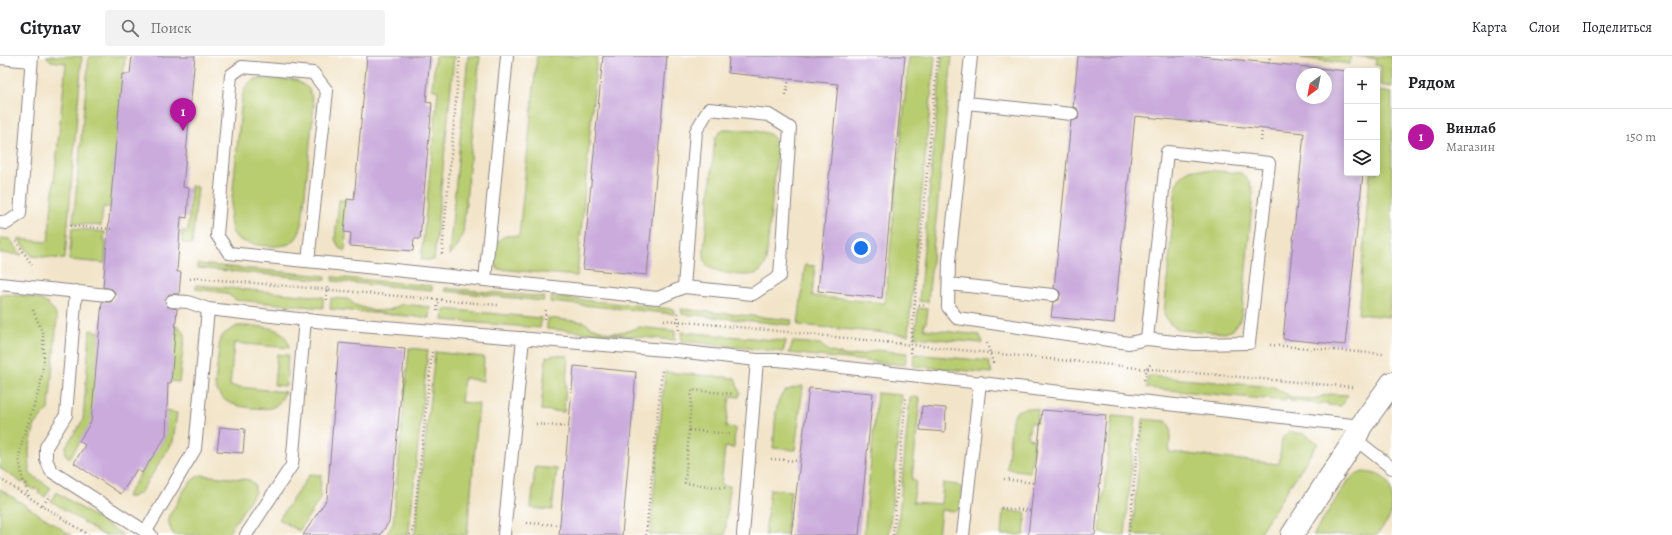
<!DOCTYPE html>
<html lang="ru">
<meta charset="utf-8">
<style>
:root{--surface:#fff;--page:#f2f2f2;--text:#202124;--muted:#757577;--line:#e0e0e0;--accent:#b5179e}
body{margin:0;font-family:Alegreya,serif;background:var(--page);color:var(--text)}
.controls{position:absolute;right:12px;top:12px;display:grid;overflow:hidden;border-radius:4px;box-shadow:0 2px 10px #0003}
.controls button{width:36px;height:36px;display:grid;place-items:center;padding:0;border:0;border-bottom:1px solid var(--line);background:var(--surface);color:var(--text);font:20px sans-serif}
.compass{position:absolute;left:1296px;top:12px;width:36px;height:36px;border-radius:50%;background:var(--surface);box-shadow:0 2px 10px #0003;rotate:212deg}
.you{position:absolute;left:861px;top:192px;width:14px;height:14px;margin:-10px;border:3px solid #fff;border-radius:50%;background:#1a73e8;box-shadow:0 0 0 6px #1a73e833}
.badge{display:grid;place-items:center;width:26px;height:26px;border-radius:50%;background:var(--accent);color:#fff;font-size:13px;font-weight:700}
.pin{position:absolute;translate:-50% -33px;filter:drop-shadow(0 1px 2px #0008)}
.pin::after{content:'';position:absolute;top:21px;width:14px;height:12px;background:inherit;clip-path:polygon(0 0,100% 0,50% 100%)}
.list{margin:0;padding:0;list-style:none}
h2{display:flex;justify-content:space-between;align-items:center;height:52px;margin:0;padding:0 16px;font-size:17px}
h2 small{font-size:13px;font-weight:400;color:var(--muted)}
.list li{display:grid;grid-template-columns:26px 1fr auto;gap:12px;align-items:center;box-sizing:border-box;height:56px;padding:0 16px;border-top:1px solid var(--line)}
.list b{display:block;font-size:15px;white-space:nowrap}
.list p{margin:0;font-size:13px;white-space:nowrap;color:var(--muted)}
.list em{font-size:13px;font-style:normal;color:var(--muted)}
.icon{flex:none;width:22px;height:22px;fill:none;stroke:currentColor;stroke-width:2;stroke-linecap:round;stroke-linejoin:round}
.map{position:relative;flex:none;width:1392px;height:479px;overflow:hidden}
header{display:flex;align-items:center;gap:24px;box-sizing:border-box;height:56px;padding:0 20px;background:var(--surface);border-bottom:1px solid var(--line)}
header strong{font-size:19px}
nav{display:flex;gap:22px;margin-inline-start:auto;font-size:14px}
.search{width:280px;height:36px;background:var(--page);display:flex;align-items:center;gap:10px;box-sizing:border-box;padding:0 14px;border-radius:4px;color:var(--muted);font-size:15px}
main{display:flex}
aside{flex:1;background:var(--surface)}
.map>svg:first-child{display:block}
.green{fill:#b8cc6f;stroke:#6d7755}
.building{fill:#caabdc;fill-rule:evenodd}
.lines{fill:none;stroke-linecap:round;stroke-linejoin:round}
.lane-casing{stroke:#8a8382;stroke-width:14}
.street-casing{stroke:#8a8382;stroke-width:24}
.path{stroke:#8a8382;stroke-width:2.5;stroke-dasharray:1 3;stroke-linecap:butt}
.lane{stroke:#fff;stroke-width:12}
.street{stroke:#fff;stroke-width:22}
</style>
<header>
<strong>Citynav</strong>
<div class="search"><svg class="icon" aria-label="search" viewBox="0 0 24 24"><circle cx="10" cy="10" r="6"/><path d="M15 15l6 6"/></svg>Поиск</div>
<nav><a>Карта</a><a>Слои</a><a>Поделиться</a></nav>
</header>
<main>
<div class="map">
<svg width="1392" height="479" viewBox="0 0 1392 479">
<rect width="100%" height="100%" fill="#fff"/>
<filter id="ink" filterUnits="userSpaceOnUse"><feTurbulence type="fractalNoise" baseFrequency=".025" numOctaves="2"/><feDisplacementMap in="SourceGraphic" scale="8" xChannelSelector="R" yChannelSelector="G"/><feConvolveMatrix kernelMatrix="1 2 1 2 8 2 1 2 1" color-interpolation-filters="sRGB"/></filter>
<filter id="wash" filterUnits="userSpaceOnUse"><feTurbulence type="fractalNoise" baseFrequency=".012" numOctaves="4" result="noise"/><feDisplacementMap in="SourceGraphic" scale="16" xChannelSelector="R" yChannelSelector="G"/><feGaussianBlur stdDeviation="0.9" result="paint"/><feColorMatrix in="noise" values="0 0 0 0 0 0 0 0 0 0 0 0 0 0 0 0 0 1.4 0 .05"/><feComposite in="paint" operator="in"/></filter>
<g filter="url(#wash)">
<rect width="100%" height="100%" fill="#f2e4c8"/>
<path class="green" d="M46,0H82L65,203L32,200L18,183L48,186L66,7L51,5Z
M89,0H125L112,151H103L101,170L73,167Z
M435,0H454L434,204H421L438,35L432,33Z
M468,0H480L463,177L457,192L449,199Z
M537,0H597L577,220L498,213C490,202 492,185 506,180C510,179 515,180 519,180Z
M909,0H935L908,279L798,269L805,209L815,210L812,240L885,247Z
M942,0H952L928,246L919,245Z
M1301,0H1351L1350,8L1301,2Z
M1355,0H1392V31L1380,29L1381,10L1375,9L1376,3Z
M256,23L296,24L309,33L314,49L302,168C300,176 298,182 291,187C281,193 243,190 235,180C231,175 231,169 230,163L242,42C244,32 247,26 256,23Z
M1378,35L1392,37V229L1389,261L1358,258L1370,117H1377Z
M727,73C737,74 764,74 771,79C776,83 777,90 777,96L766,205C764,211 762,215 757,217C748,222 714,217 707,209C704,205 704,200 704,194L715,82L720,76Z
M1193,113L1241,117C1248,123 1251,127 1253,136L1242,257L1239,266L1233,274L1225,277L1180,274L1170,268L1164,259L1176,129C1180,121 1184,116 1193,113Z
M191,130L198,131L192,188L182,187V175H188Z
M339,144L348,145L345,195L339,192L335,183Z
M72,172L105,176L104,185L106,186L105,207L69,204Z
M0,182L10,183L22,199L0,197Z
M198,208L326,220L325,224L198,212Z
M333,221L432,230V234L332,225Z
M196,229L323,241V252L236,244L226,237L196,233Z
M445,232L544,241L543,245L445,235Z
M0,238C20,240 52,238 57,263L49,352L35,369L33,377L29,394L30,418L51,432L45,441L38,437L39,435L35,432L34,434L27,429L28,428L23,425L22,427L0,412Z
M551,241L673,253L675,258L550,246Z
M331,242L348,243L355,249L374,255L389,254L403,248L430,251L429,262L330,253Z
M918,252L928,253L926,268H924V273L980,279L982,287L915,281Z
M444,253L541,262L540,272L443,264Z
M681,253L792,264L791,269L682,258Z
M547,262L584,266L591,271L609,277L625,276L639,271L675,275V284L547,273Z
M172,268L178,270L185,278L179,326L168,325Z
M237,270C251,270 272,269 283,278C287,281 288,287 289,292L234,287L230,330L285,336C282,342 280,348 273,351C267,354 259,352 252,352C235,350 220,347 215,329L220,283L224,278Z
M90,274L100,276L93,366L69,403L65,397L66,390L83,364Z
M682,276L786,285L783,296L681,285Z
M793,286L820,288L828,295L848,300L865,298L875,294L907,297L905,309L789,297Z
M409,292L428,294L409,475L407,479H386L393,468Z
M435,296L484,301L483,325L464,322L461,346L479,348L467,479H413L415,476Z
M277,298L288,299L286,330L274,329Z
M914,298L988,305L992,317L913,310Z
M555,299L568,300L564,356L541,354L546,301Z
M665,316L735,322L740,337L739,341L730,340L726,371L735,372L734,392L725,391L721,429L730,430L725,479H650Z
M1148,320L1274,331L1293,342L1313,343L1330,338L1348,339L1341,350L1328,349V347L1318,348L1290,345V342H1285V345L1147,332Z
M803,330L795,394L773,392C775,380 774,347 782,338C787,333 796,331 803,330Z
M877,337L902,339L889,479H864Z
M910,341L920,342L912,424L916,425L913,446L941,448L943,427L957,429L962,432L960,453L956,455L941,454L938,479H897Z
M1025,352L1038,353L1037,367H1030L1028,382L1034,383L1030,416L1007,413L1012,363L1017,355Z
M165,355L177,357L173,386L140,437L132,441H126L162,383Z
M1112,360L1136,362L1125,479H1105V477H1100Z
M1143,363L1166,365L1171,372L1169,396L1279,408L1282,383L1288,376L1305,378L1318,387L1258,479H1132Z
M535,411L557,413L552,454L531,452Z
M1363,416C1383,417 1392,425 1392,445C1392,449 1392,454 1391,458C1388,465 1382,472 1377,479H1313L1348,425L1355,419Z
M310,418L321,419L320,443L299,475L279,463Z
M201,419L250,424L255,430V436L227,479H174C169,471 167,466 171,457C179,445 186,424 201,419Z
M0,433L71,479H0Z
M770,433L791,435L786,479H765Z
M56,436L123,479H103L51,445Z
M1003,454L1026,457L1024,479H1001Z"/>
<g id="blocks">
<path class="building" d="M132,0H195L183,131L189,132L187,162L181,161L177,216H181L179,238H169L165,244L168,251L177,253L171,327H168L166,380L142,417L137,413L121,438L74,407L85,389L79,385L91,366L102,246H111L115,240V236L112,233L103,231L122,18H130Z
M367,0H430L426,46L432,47L426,114L420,183H414L413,195L350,190L351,177L344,176L347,143L354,144Z
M603,0H667L647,219L583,213Z
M729,0H905L882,242L818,235L838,28L728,17Z
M1078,0H1201L1347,15V117H1363L1345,289L1283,283L1304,77L1135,60L1114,267L1051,261L1053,246L1059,244L1060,239V236L1054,232L1071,65L1078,63L1079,58L1077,52L1073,51ZM1302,18H1326V42H1302Z
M339,287L405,293L389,466L380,479H303L327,443Z
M574,310L636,316L622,479H559Z
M809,332L873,337L859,479H791Z
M922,350L946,352L945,376L920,374Z
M1042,354L1106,359L1095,479H1028Z
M220,371L245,373L243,397L217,395Z"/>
</g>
</g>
<g filter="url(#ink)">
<use href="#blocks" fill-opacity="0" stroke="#8a8382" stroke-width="1"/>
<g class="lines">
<g class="lane-casing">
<path id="lane" d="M507,0L485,224L658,242L684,231L753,238L780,220L790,72L769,59L709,53L696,75L684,231
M971,0L949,205L948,251L957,262L1129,287L1147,283L1194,288L1249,287L1269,107L1167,96L1147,283
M0,2L31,5
M967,47L1072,58
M0,166L7,167L20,158L32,0
M308,205L327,35L313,17L242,11L231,19L217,179L229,197C314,206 400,214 485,224
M0,228L108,239
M949,228L1053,239
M76,235L66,359L46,391V403L51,415L151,479
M172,245L188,246L208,253L325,266L677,295L757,304H778L1361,370
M1355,383L1392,412
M146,475L195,393L208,253
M246,479L292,409L305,263
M504,479L523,282
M743,479L757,304
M963,479L980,326"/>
</g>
<g class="street-casing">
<path id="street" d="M1292,479L1355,383L1361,370L1392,327"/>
</g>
<path class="path" d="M1269,7L1270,0
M786,39L789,23
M1261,85L1262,73
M70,170L114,173
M16,185L32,209
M442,198L460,0
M190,223L198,222L498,249
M327,244L328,231
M915,248L926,250
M437,255L438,244
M678,257L679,274
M545,263L546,252
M664,264C817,278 970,296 1123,310
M987,287L993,307
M1270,289L1383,298
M910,297L938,0
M1128,311L1352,331
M1144,324L1147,312L1152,307
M536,368L568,371
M689,374L730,378
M771,403L799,405
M0,423L89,479
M1004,423L1034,427
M725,432L685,427L692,334L733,338
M29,440L22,421L19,401L22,386L40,331L44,303L43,278L33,254
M43,449L50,439
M1001,452L1031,455
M527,467L560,469
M410,479L413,475L432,296
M646,479L662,314
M893,479L906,340
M1129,479L1140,367"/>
<use href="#lane" class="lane"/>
<use href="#street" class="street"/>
</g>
</g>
</svg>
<div class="controls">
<button>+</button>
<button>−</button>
<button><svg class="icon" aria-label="layers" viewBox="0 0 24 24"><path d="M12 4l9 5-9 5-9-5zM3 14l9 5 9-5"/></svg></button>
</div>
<svg class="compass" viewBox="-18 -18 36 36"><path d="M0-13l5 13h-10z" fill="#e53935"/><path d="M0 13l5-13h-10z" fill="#757577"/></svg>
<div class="you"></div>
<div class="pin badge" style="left:183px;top:75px">1</div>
</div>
<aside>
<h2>Рядом<small></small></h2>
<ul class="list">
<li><span class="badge">1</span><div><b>Винлаб</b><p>Магазин</p></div><em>150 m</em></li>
</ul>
</aside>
</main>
